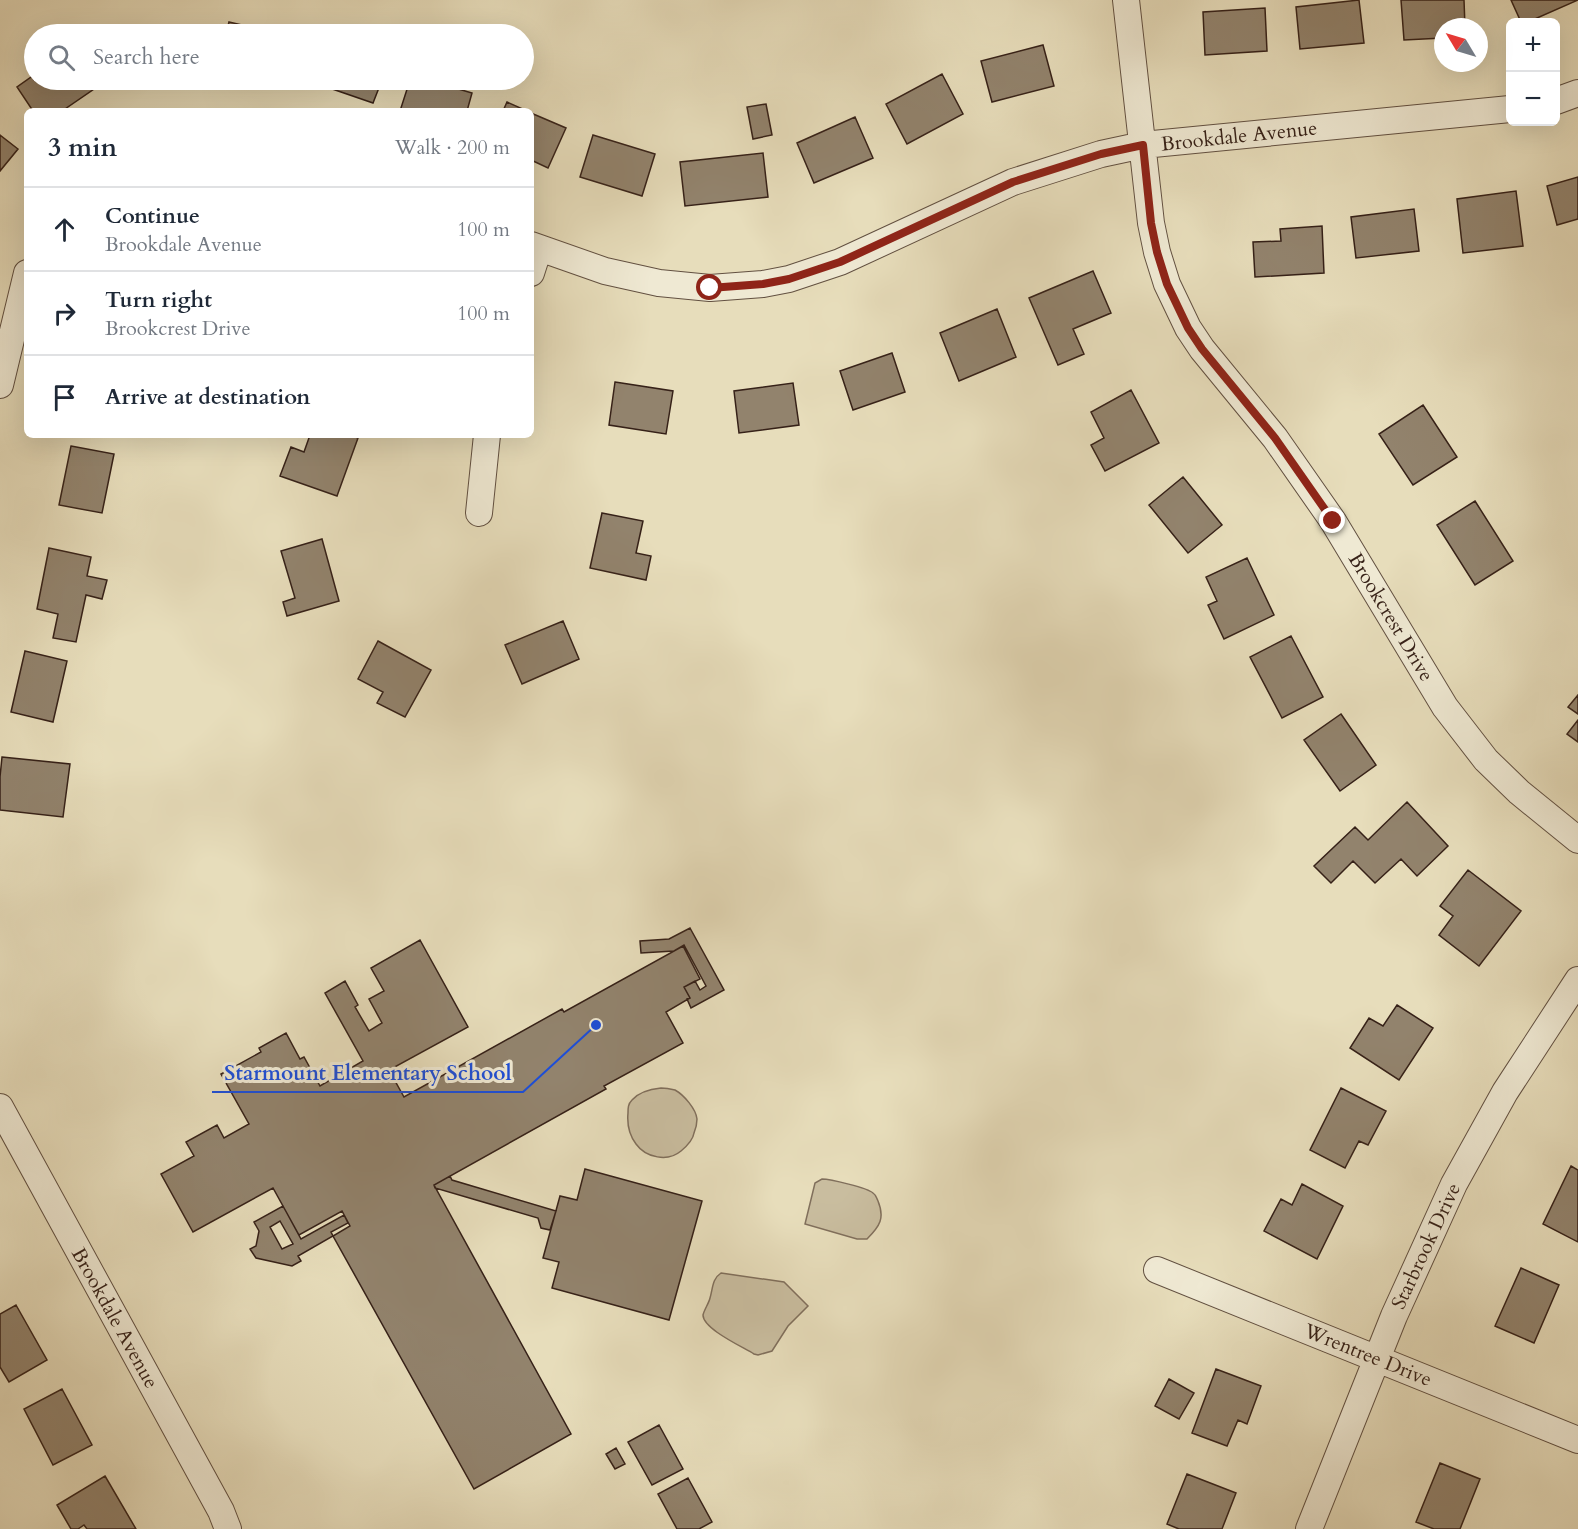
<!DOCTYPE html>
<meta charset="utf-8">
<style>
:root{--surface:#fff;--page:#f2f2f3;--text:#1f2937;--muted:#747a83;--line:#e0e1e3}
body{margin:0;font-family:Cardo,serif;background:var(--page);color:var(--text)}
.controls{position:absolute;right:18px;top:18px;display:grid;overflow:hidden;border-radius:9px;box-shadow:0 6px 24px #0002}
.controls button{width:54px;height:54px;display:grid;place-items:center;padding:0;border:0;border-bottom:2px solid var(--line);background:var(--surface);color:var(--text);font:30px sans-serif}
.compass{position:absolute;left:1434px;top:18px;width:54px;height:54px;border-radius:50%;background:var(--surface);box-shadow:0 6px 24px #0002;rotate:308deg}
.stop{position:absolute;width:18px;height:18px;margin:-14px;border:4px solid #8f2418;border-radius:50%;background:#fff}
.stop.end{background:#8f2418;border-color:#fff;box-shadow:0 2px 6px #0008}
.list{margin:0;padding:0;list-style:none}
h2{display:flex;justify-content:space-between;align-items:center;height:78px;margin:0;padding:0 24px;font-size:26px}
h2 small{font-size:20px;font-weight:400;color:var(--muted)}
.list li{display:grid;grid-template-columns:39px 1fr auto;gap:18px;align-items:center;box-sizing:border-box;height:84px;padding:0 24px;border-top:2px solid var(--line)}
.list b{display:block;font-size:22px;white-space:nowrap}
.list p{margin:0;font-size:20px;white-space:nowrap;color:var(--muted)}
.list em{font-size:20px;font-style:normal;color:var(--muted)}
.icon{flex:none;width:33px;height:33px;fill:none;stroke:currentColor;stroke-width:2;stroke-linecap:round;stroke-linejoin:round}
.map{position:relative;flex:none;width:1578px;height:1529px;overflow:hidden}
.search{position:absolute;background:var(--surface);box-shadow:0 6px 24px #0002;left:24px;top:24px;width:510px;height:66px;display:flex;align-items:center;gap:15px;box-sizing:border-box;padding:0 21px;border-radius:33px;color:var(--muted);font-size:22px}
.panel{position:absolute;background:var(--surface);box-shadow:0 6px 24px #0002;left:24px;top:108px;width:510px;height:330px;border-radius:9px}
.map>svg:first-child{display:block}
.green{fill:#c9bd9f;stroke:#806f5c;stroke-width:1.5}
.building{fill:#92836d;stroke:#362118;stroke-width:1.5;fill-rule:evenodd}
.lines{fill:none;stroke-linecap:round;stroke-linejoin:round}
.minor-casing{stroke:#625041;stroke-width:28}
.minor{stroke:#efe9d3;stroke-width:26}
.route{stroke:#8f2418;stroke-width:8}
.labels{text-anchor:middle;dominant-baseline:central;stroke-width:6;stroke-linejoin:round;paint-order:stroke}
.street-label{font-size:20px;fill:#362118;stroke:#efe9d3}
.leader{fill:none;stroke:#1d4ed8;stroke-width:2}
.callout-dot{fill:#1d4ed8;stroke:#efe9d3;stroke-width:2}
.callout-label{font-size:21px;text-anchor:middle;font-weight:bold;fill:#1d4ed8;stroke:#efe9d3;stroke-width:6;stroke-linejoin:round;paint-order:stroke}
</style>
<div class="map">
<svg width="1578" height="1529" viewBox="0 0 1578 1529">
<rect width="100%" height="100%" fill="#e7ddbb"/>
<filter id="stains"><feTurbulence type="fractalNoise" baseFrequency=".00333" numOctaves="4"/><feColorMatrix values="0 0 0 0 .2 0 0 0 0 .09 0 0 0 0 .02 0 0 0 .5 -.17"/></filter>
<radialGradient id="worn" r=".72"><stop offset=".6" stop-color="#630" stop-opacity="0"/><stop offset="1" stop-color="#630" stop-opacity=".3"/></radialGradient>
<path class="green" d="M661,1088C665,1088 671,1089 675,1090C684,1095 696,1109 697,1119C697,1123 696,1128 694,1133C693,1140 687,1146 681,1151C668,1162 646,1158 636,1144C629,1135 627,1124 628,1113C628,1108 628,1104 632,1100C639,1092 651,1089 661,1088Z
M822,1179C830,1179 868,1188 873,1193C876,1195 876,1197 878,1201C885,1218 880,1226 867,1239H857L805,1224L815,1183Z
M721,1273L784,1282L808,1306L788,1326L772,1351L758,1355L754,1354C743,1347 703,1329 703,1315C704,1310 709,1303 710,1298C713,1288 712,1279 721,1273Z"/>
<path class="building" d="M1359,0L1364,43L1300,49L1296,7Z
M1401,0H1464L1465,27H1443V38L1404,40Z
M1511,0H1578L1528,22H1521Z
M1265,8L1267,51L1205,55L1203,12Z
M229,22L280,34H226Z
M183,26L184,34H123Z
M1043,45L1054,86L992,102L981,61Z
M942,74L963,114L907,144L886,104Z
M34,75V80H88L94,89L62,111H33L17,87Z
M317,80H382L373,103L315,83Z
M410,80H428L472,93L467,111H400Z
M507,102L527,111H503Z
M766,104L772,135L753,139L747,107Z
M531,113L566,128L548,168L531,160Z
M855,117L873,158L814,183L797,143Z
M0,135L18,149L0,171Z
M593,135L655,154L642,196L580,177Z
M763,153L768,197L685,206L680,162Z
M1578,177V219L1557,225L1547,186Z
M1516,191L1523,246L1463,253L1457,199Z
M1414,209L1419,251L1356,258L1351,217Z
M1322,226L1324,273L1255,277L1253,242L1281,241L1280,229Z
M1093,271L1111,313L1073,329L1084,354L1058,365L1029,298Z
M997,309L1016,357L959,381L940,333Z
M892,353L905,392L853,410L840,371Z
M615,382L673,391L666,434L609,425Z
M793,383L799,425L739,433L734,391Z
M1131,390L1159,443L1105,471L1091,445L1104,438L1091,412Z
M1423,405L1457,457L1413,485L1379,434Z
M310,435H350L358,438L337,496L280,476L291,447L304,452Z
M71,446L114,454L102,513L59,505Z
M1183,477L1222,525L1188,553L1149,505Z
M1475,501L1513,561L1475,585L1437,525Z
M602,513L643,521L636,553L651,556L646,580L590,568Z
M322,539L339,601L287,616L283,602L295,598L281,551Z
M49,548L91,557L87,576L107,580L102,599L86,595L76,642L53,638L58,614L37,609Z
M1247,558L1274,615L1224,639L1208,605L1217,601L1206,577Z
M563,621L579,659L522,684L505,645Z
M1291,636L1323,697L1282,718L1250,657Z
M378,641L431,670L405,717L377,703L383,692L358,679Z
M25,651L67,661L53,722L11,712Z
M1578,695V714L1568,707Z
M1341,714L1376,765L1340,791L1304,740Z
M1578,720V742L1567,734Z
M2,757L70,764L63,817L0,810V777Z
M1407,802L1448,846L1417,876L1401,859L1375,883L1353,861L1331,883L1314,866L1355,827L1368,840Z
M1468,870L1521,911L1479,966L1439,935L1453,916L1440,906Z
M690,928L724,990L691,1008L687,999L690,998L684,987L695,981L700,990L706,986L684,945L674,951L641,953L640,941L669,939Z
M420,940L468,1027L389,1070L404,1097L562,1009L564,1012L683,946L700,979L684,987L690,998L666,1012L683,1043L604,1086L606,1089L434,1185L571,1434L474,1489L333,1236L350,1226L342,1211L299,1235L273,1188L193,1232L161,1174L194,1156L186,1142L217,1125L224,1138L249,1124L221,1074L261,1052L259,1048L286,1033L300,1059L304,1057L320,1086L363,1061L325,993L345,981L358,1005L355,1007L369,1031L382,1023L369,999L384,991L371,968Z
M1397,1005L1433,1028L1399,1080L1350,1048L1369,1018L1383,1026Z
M1341,1088L1386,1111L1368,1145L1359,1141L1345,1168L1310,1150Z
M1571,1166L1578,1170V1242L1543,1224Z
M585,1169L702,1201L669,1320L552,1288L559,1262L543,1258L560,1196L577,1200Z
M450,1176L452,1180L556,1211L550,1230L541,1228L538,1218L435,1188L434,1185Z
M1302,1184L1343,1206L1317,1259L1264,1231L1281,1199L1292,1205Z
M283,1206L301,1239L344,1215L348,1223L331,1232L333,1236L298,1256L301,1261L292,1266L256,1258L250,1249L256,1246L259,1231L254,1222ZM280,1221L293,1244L282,1249L270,1227Z
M1521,1268L1559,1285L1534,1343L1495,1326Z
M16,1305L47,1360L9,1382L0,1367V1314Z
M1216,1369L1261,1386L1247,1424L1238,1420L1227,1446L1192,1433Z
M1169,1379L1194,1393L1179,1419L1155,1406Z
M62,1389L92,1445L53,1465L24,1409Z
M659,1425L683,1469L652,1485L628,1442Z
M616,1448L625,1464L615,1469L606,1454Z
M1440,1463L1480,1479L1460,1529H1434L1416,1522Z
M1187,1474L1236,1493L1222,1529H1179L1167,1524Z
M105,1476L136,1529H87L84,1525L78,1529H71L57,1505Z
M688,1478L712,1522L699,1529H677L658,1494Z"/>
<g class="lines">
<g class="minor-casing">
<path id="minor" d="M1126,0L1151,223L1157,252L1167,284L1188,328L1202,349L1275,438L1333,521L1445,707L1486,760L1519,792L1578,840
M1556,101L1578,93
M531,245L605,271L659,283L710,288L763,284L789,279L840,262L1013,182L1101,154L1143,145L1510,109
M531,273L539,248
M0,385L27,273
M479,513L487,435
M0,1107L221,1511L228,1529
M1157,1270L1578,1440
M1309,1529L1394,1316L1454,1184L1505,1092L1578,980"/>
</g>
<use href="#minor" class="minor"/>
</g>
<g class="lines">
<path class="route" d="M710,288L763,284L789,279L840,262L1013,182L1101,154L1143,145L1151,223L1157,252L1167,284L1188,328L1202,349L1275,438L1333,521"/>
</g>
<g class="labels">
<g class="street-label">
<text transform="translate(1239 136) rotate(-6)">Brookdale Avenue</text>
<text transform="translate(1391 617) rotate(59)">Brookcrest Drive</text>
<text transform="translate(1426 1246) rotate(-65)">Starbrook Drive</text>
<text transform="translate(115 1318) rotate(61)">Brookdale Avenue</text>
<text transform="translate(1368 1355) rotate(22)">Wrentree Drive</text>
</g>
</g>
<path class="leader" d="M596 1025L523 1092H212"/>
<circle class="callout-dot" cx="596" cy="1025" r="6"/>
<g class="callout-label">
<text x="368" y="1080">Starmount Elementary School</text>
</g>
<rect width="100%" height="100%" filter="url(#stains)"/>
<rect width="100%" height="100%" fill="url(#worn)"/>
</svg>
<div class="controls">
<button>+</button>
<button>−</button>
</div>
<svg class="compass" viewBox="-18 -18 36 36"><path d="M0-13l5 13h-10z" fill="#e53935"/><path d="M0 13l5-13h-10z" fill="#747a83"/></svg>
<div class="stop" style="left:710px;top:288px"></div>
<div class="stop end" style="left:1333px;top:521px"></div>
<div class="search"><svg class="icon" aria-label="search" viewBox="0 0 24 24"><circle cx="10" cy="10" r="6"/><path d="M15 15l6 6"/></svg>Search here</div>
<section class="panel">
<h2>3 min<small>Walk · 200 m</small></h2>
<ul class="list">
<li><svg class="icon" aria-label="ahead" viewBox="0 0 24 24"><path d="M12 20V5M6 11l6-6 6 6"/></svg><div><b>Continue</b><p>Brookdale Avenue</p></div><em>100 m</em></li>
<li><svg class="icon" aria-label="right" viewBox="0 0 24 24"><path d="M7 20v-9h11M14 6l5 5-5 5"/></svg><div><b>Turn right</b><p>Brookcrest Drive</p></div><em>100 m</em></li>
<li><svg class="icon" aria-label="arrive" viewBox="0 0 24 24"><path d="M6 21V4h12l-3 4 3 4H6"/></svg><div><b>Arrive at destination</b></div></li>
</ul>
</section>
</div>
